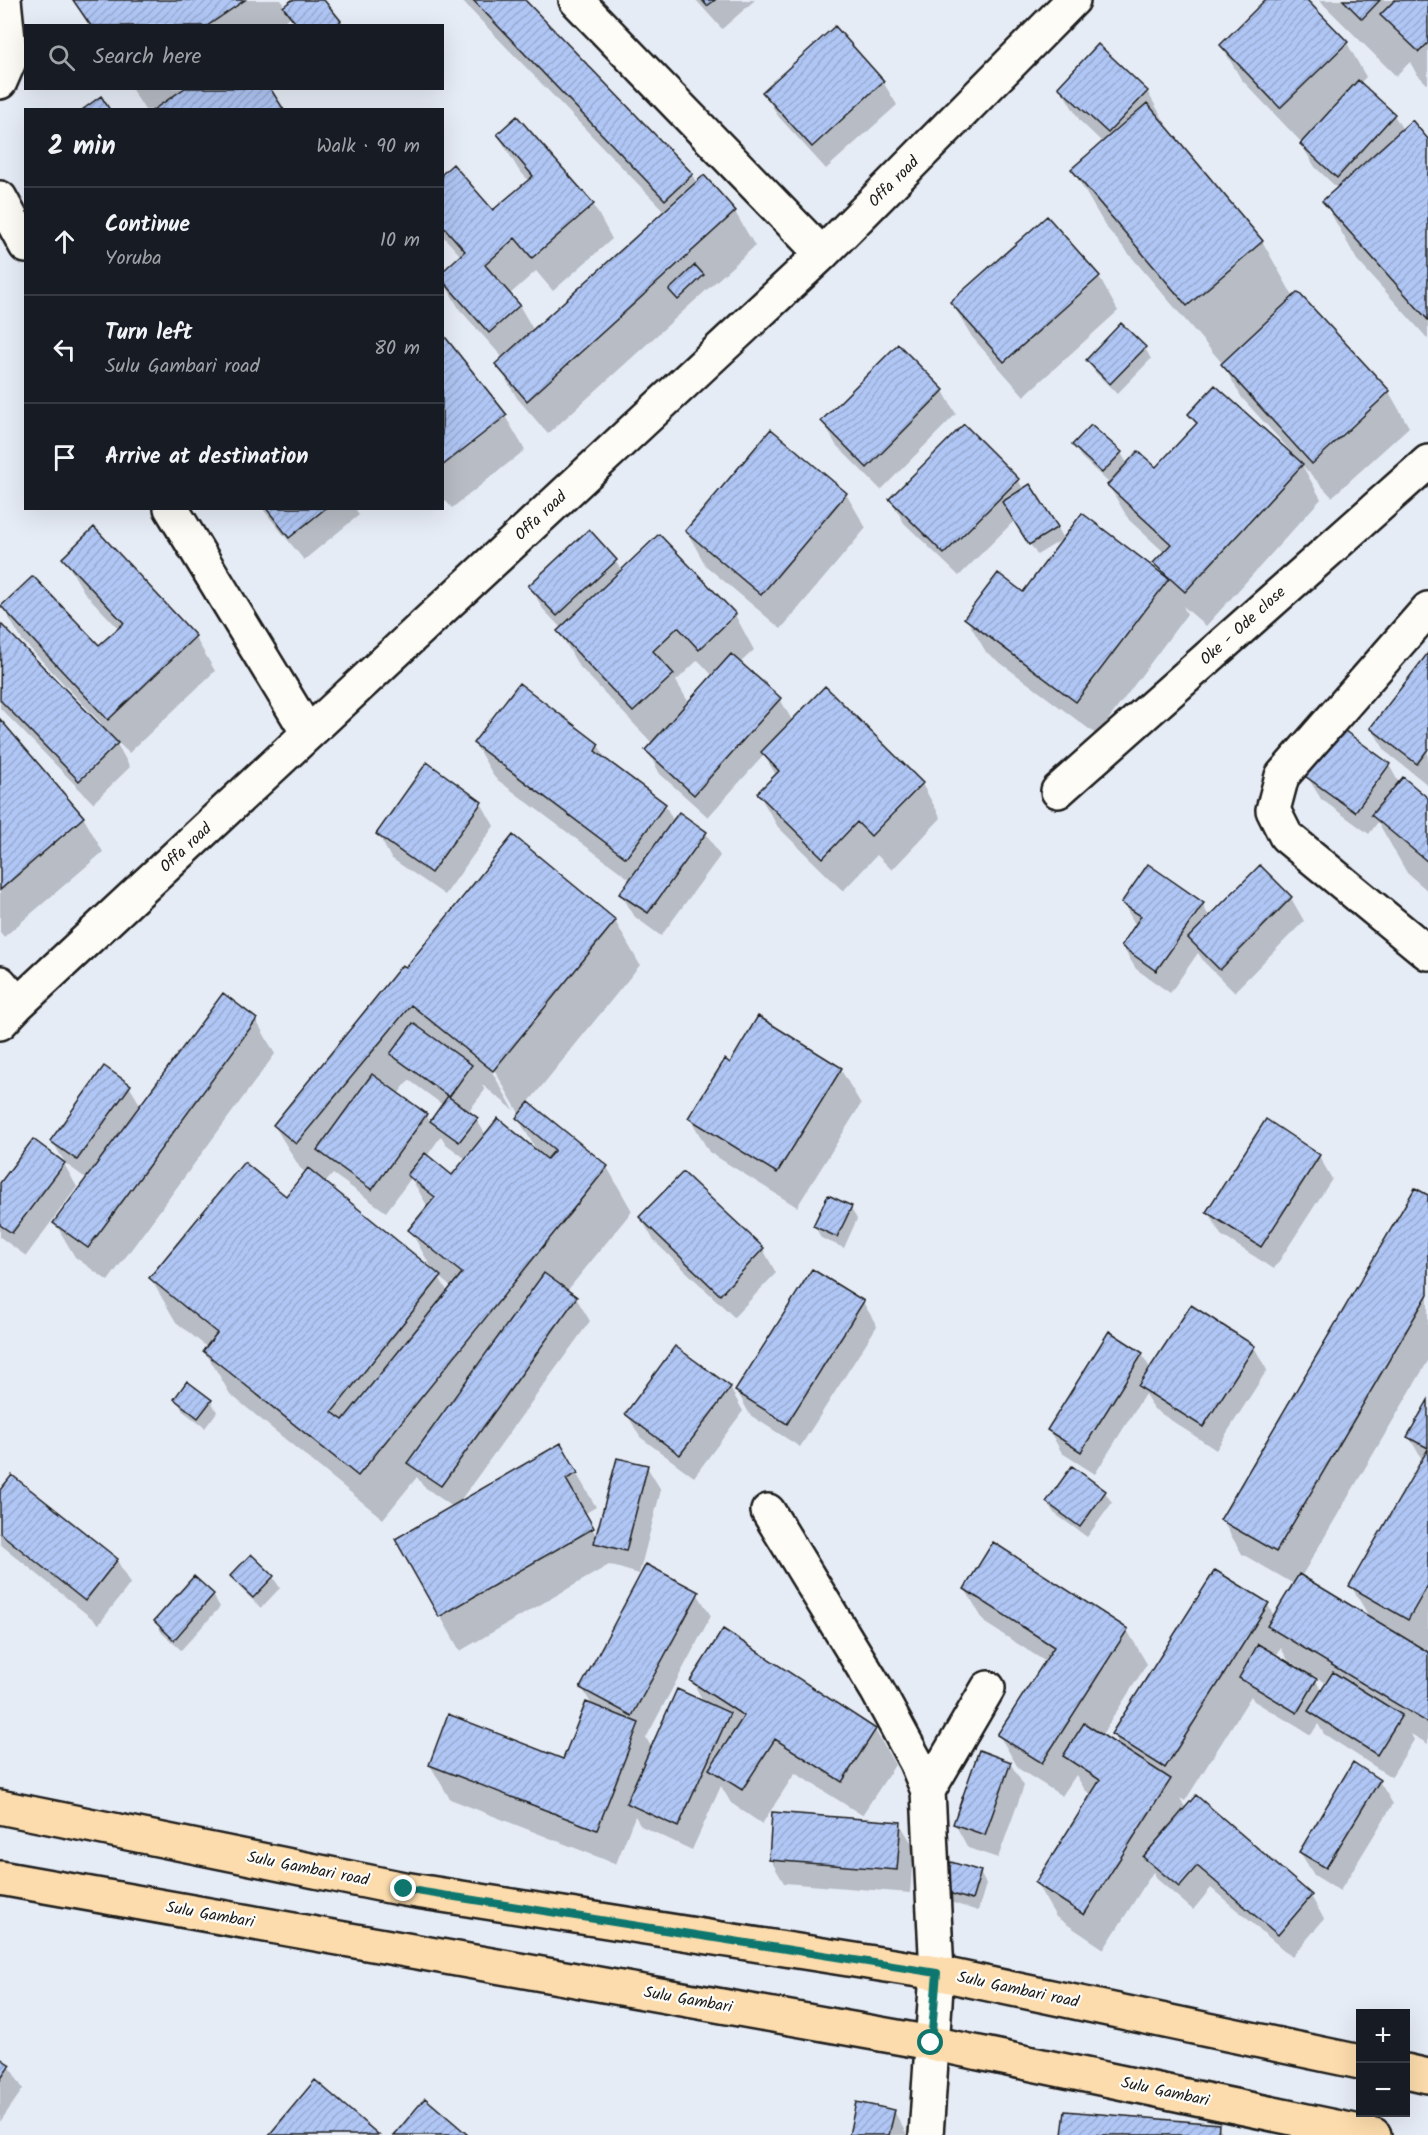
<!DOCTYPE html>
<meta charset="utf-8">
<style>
:root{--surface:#171b24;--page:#20242c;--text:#f1f3f6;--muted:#9ea1a6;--line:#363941}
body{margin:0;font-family:Kalam,sans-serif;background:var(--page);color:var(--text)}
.controls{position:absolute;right:18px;bottom:18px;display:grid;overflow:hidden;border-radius:0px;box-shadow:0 6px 24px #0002}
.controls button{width:54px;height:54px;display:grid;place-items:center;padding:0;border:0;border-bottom:2px solid var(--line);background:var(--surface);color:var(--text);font:30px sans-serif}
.stop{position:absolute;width:18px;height:18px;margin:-14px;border:4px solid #0f766e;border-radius:50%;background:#fff}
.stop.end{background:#0f766e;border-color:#fff;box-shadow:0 2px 6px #0008}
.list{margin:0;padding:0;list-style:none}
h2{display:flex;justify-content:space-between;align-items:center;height:78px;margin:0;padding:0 24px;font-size:26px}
h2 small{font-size:20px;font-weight:400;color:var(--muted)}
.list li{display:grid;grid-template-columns:39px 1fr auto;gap:18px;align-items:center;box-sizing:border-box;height:108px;padding:0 24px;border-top:2px solid var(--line)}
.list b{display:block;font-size:22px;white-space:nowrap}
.list p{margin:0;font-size:20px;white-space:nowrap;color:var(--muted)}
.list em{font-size:20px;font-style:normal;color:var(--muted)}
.icon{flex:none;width:33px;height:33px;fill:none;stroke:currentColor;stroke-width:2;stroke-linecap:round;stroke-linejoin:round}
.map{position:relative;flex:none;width:1428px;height:2135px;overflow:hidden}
.search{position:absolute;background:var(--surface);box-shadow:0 6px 24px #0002;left:24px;top:24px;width:420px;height:66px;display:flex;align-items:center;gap:15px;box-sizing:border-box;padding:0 21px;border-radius:0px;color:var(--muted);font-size:22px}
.panel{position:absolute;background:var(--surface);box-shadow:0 6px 24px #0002;left:24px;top:108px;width:420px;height:402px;border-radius:0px}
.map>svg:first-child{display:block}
.shadow{fill:#0003;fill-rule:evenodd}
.building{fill:url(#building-hatch);stroke:#1c1c1c;stroke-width:1.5}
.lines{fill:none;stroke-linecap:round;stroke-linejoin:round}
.minor-casing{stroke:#1c1c1c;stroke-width:38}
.major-casing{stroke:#1c1c1c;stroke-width:38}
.minor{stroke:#fdfcf7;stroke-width:33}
.major{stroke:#fcdcac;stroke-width:33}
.route{stroke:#0f766e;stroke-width:8}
.labels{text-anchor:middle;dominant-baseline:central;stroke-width:4.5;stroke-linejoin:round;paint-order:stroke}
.street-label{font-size:16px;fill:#1c1c1c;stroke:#fdfcf7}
</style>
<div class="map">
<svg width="1428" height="2135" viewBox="0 0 1428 2135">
<defs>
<pattern id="building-hatch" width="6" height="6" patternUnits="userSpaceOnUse" patternTransform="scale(1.5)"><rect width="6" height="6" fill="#b0c6f5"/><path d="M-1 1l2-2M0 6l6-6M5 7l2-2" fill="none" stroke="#97aad1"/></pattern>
</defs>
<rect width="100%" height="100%" fill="#e6ecf6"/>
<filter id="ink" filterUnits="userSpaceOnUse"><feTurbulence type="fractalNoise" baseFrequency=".0167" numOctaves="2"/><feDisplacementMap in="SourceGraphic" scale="12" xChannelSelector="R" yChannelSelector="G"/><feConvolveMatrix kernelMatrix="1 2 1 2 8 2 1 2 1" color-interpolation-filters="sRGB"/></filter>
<g filter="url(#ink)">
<path class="shadow" d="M73,0H281L285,8L295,0H323L342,26H297L291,16L277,26H89Z
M461,0H523L692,175L697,183L704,177L735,212L755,246L548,434L517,398L497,364L503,358L460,310L442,279L461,256L442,235V176L493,212L529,181L518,169L498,135L593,204L612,239L553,291L536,271L509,295L519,305L534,331L665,212Z
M696,0H755L722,29Z
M1267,0H1305L1347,43L1366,77L1360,83L1394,115L1403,130L1428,141V339L1357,260L1324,201L1338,189L1315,167L1301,144L1302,143L1241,79L1221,45Z
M1319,0H1428V85L1416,73L1410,62L1396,76Z
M883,82L897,105L826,169L778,116L764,92Z
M1060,87L1147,91L1167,126L1165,127L1262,241L1294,298L1298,294L1389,392L1409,427L1332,497L1302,465L1321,499L1206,626L1183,606L1187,614L1097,735L986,652L966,618L1023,594L1162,575L1155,564L1165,553L1129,520L1109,486L1110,484L1081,457L1074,446L1091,427L1121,453L1128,465L1156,469L1197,426L1190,415L1294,458L1295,456L1242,398L1222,363L1106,227L1072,169L1103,143L1080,121Z
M131,88H269L282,110H145Z
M1099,277L1118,311L1024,396L972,337L952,303Z
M442,335L505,416L525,450L452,508L442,497Z
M898,346L943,391L956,414L881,490L836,445L823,421Z
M1145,348L1151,359L1117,394L1094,371L1088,360Z
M1018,480L1024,490L1057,528L1063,539L1037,555L1015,520L959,576L904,523L891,500Z
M846,494L866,528L781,629L706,566L687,532Z
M262,508H355L359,515L304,560Z
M64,558L195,637L215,671L129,753L114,739L130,767L93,803L0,708L1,626L99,725L101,723L22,640L2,606L99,648L119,629L84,592Z
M615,561L622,571L735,615L754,650L740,663L780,699L793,722L922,784L941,818L892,870L877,855L843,891L778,827L758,793L776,775L764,755L708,817L660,774L647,750L653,744L578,665L559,631L561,628L543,609L530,586ZM698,660L713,676L689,703L676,681Z
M1428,655V785L1386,752L1372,729Z
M0,722L83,817L103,852L4,937L0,932Z
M475,744L598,745L609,764L665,805L674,822L706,833L720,856L661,936L635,917L621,894L631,880L495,778Z
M1389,765L1399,783L1428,800V891L1407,873L1378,822L1369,834L1321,799L1307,776Z
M481,803L494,826L445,895L391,858L378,834Z
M513,838L615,921L640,965L528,1103L607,1167L632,1211L567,1291L576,1298L590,1321L457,1505L560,1445L596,1507L584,1514L597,1537L647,1467L661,1490L639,1574L609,1565L460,1651L397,1539L453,1507L423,1486L417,1477L383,1519L230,1394L205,1351L208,1348L176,1322L151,1279L286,1198L306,1173L300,1168L274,1125L406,969ZM491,1064L520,1115L518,1118L538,1153L486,1135L476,1119L468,1112L485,1090L481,1084L514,1110L488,1065ZM409,1080L443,1105L431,1123L426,1115L398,1094ZM441,1136L446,1144L466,1159L452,1177L427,1156ZM333,1174L386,1212L411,1178L428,1207L410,1230L435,1274L324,1184ZM439,1277L452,1288L448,1293L446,1289Z
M1291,898L1304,921L1234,992L1204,962L1198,953L1170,993L1136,969L1122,946L1136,926L1123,903L1202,904L1210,918Z
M256,1020L275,1054L108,1281L75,1257L55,1223L87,1179L66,1164L52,1141L129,1086L141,1106Z
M730,1065L841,1070L861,1104L797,1207L709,1152L690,1118Z
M1319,1156L1332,1179L1274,1269L1221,1235L1208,1212Z
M64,1164L77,1187L26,1256L0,1237V1185Z
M683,1174L763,1249L776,1273L734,1317L654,1241L641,1218Z
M1428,1197V1361L1301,1577L1370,1618L1351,1586L1423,1461L1409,1437L1428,1403V1744L1411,1734L1414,1740L1391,1777L1324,1734L1318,1724L1311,1735L1254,1701L1251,1696L1185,1801L1180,1798L1186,1809L1311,1896L1324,1919L1292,1957L1211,1888L1193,1910L1158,1880L1153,1872L1104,1949L1056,1917L1036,1883L1092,1795L1085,1790L1076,1775L1062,1796L1019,1769L999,1735L1046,1662L985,1623L965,1589L994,1545L1127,1630L1147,1664L1101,1736L1121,1749L1113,1734L1267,1604L1275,1617L1294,1584L1242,1554L1222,1520ZM1281,1648L1288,1660L1310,1674L1309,1676L1276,1656ZM1313,1675L1327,1684L1322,1692Z
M850,1207L857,1219L844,1248L821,1238L815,1226Z
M863,1302L877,1326L800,1447L750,1415L737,1391Z
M1254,1347L1267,1370L1216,1450L1154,1409L1145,1394L1095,1474L1062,1453L1049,1430L1142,1354L1151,1370Z
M730,1388L743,1411L694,1477L640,1437L627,1414Z
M176,1399L211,1401L217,1412L205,1428L183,1411Z
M0,1492L117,1560L130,1584L99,1624L0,1544Z
M1105,1492L1112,1503L1087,1537L1054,1513L1047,1502Z
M252,1556L273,1577L280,1588L261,1608L239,1587L232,1576Z
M194,1578L213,1595L220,1607L181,1650L162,1633L155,1621Z
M697,1593L711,1616L646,1738L652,1748L705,1704L692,1681L724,1631L875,1730L895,1765L862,1815L795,1773L762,1824L731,1803L721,1786L692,1850L641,1826L635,1816L616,1864L450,1799L430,1765L563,1761L592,1705L582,1688Z
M1010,1763L1024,1786L998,1858L968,1848L955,1824Z
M1379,1781L1393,1804L1340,1891L1314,1875L1300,1852Z
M900,1824L914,1847L910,1893L784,1883L770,1859Z
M980,1873L986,1884L978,1911L950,1902L943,1891Z
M0,2060L9,2066L23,2089L0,2122Z
M894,2111L907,2135H851Z
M1218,2125L1223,2135H1064Z"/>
<path class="building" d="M73,0H245L207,26H91Z
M292,0H324L341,21L335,26H298L283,7Z
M473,0H525L693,174L665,200Z
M702,0H715L707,6Z
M1265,0H1307L1348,42L1280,108L1220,45Z
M1343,0H1380L1362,19Z
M1395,0H1428V43L1419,52L1380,15Z
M835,26L884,81L812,147L762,92Z
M1098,44L1148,91L1108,133L1058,87Z
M1358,80L1395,114L1337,178L1300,144Z
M185,88H270L284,110H153Z
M101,96L110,110H82Z
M1147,103L1263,241L1187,306L1071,169Z
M517,116L594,204L532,258L515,238L485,265L520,305L489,333L442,280V272L465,251L442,225V174L453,164L493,210L533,176L497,134Z
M1412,120L1428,139V320L1322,201Z
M704,175L736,211L527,401L495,364Z
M1047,216L1100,276L1004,362L950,302Z
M695,265L704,275L678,300L669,290Z
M1298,292L1390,391L1312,464L1221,364Z
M1121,323L1146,347L1110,384L1086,360Z
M442,333L507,415L442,466Z
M898,344L944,390L867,468L821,421Z
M1215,385L1303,464L1185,592L1153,563L1171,544L1107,485L1138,451L1156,467L1197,423L1188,414Z
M964,424L1019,479L944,554L889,499Z
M1091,425L1122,452L1102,473L1072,445Z
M771,429L847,493L761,595L685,531Z
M1030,484L1058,527L1029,545L1002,502Z
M266,508H326L289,538Z
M1082,513L1169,579L1076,702L964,618L998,573L1023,592Z
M94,527L196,636L108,720L1,606L33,576L99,645L124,623L62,558Z
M589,529L617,560L557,616L528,586Z
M659,534L736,614L699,650L678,627L653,651L674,674L633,712L557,631Z
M1,624L118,743L79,781L0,700Z
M1428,653V749L1417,764L1370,728Z
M731,654L781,698L694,795L645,750Z
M519,683L599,744L595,751L666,804L626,858L473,743Z
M825,686L923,783L871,836L857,822L823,858L757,793L779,771L761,752Z
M0,719L84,817L0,890Z
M1341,728L1390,764L1355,812L1305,776Z
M427,762L482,802L431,873L376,834Z
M1403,777L1428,798V862L1371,815Z
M679,812L707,832L648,913L619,894Z
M513,835L616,920L493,1071L411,1005L296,1144L273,1125L402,965L406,967Z
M1148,864L1204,903L1156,971L1121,946L1141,916L1121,903Z
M1260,865L1292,897L1220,970L1188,938Z
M223,993L257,1019L88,1248L53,1223Z
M758,1016L842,1068L777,1173L688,1118L725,1059L730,1063Z
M413,1023L472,1065L449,1097L478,1118L459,1142L430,1121L448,1096L390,1054Z
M104,1066L131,1085L77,1160L50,1141Z
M372,1074L427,1114L372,1190L317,1150Z
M529,1102L608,1166L358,1476L203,1351L217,1333L149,1278L244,1162L286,1196L308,1168L441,1276L332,1412L343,1420L462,1273L408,1230L435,1197L407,1175L425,1153L452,1175L498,1118L547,1159L555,1150L516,1118Z
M1266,1119L1320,1155L1261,1247L1206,1212Z
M33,1139L65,1163L12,1233L0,1225V1183Z
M683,1172L764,1248L720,1295L639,1217Z
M1415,1188L1428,1195V1294L1276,1552L1220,1520Z
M828,1195L852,1206L837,1237L813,1226Z
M812,1269L864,1301L787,1424L735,1391Z
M544,1273L577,1297L441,1486L407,1463Z
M1191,1305L1255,1346L1203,1427L1138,1386Z
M1109,1331L1143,1353L1081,1452L1047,1430Z
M675,1346L731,1387L680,1455L625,1414Z
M187,1381L212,1400L198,1418L174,1399Z
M1428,1400V1448L1407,1437Z
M561,1443L578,1473L566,1479L594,1528L439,1617L395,1539Z
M1428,1449V1585L1408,1620L1349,1586Z
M617,1458L648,1465L626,1551L594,1543Z
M1072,1466L1106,1491L1080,1527L1046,1502Z
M12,1475L118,1559L85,1601L0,1533V1490Z
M993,1542L1128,1629L1042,1763L997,1735L1054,1647L964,1589Z
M251,1554L274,1576L253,1598L230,1576Z
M646,1564L699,1592L632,1716L580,1688Z
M1215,1570L1269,1603L1165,1768L1111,1734Z
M1299,1574L1428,1652V1723L1267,1626Z
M194,1576L214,1594L174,1640L154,1621Z
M723,1629L876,1729L842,1782L775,1739L742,1790L709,1769L744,1716L690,1681Z
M1258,1644L1317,1679L1297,1713L1239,1678Z
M1333,1672L1402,1715L1377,1755L1308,1711Z
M677,1689L730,1713L678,1827L626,1803Z
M586,1702L639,1723L597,1830L429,1765L448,1714L563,1759Z
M1084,1723L1171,1779L1084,1915L1035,1883L1100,1780L1063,1756Z
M979,1750L1011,1762L985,1835L953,1824Z
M1353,1762L1380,1780L1326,1868L1299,1852Z
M1196,1795L1312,1895L1278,1935L1197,1866L1179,1887L1143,1857Z
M772,1812L901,1822L897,1870L769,1860Z
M951,1862L981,1871L972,1900L942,1891Z
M0,2058L10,2065L0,2080Z
M315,2080L379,2135H269Z
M425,2098L468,2135H394Z
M856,2102L895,2110L889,2135H849Z
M1065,2111L1219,2124L1218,2135H1062Z"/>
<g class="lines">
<g class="minor-casing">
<path id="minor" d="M576,0L822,254
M0,82L10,59L4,0
M0,198L26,246
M171,508L308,733
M1428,609L1282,776L1273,810L1286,836L1428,953
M1058,791L1428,462
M0,983L18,1004
M0,1023L18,1004L822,254L1073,0
M768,1511L877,1690L916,1762L928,1791L937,1973L926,2135
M928,1791L988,1688"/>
</g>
<g class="major-casing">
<path id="major" d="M0,1807L404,1889L937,1973L1360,2062
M0,1878L931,2043L1374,2135
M1406,2071L1428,2076"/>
</g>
<use href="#minor" class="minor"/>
<use href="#major" class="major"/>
</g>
</g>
<g class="lines" filter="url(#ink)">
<path class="route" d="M404,1889L937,1973L931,2043"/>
</g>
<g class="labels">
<g class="street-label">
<text transform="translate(894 182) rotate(-45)">Offa road</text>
<text transform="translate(541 516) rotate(-43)">Offa road</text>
<text transform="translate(1243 626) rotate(-42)">Oke - Ode close</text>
<text transform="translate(186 848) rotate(-43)">Offa road</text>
<text transform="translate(308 1869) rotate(11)">Sulu Gambari road</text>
<text transform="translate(210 1915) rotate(10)">Sulu Gambari</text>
<text transform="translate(1018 1990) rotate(12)">Sulu Gambari road</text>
<text transform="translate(688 2000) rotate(10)">Sulu Gambari</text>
<text transform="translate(1165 2092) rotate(12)">Sulu Gambari</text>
</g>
</g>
</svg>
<div class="controls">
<button>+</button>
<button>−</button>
</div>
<div class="stop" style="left:931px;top:2043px"></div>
<div class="stop end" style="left:404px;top:1889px"></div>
<div class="search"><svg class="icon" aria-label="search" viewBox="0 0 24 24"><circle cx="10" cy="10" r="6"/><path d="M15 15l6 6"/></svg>Search here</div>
<section class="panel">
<h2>2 min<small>Walk · 90 m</small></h2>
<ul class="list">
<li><svg class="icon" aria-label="ahead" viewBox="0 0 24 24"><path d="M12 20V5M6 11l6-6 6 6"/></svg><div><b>Continue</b><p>Yoruba</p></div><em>10 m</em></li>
<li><svg class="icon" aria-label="left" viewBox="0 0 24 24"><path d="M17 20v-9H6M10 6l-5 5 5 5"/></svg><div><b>Turn left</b><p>Sulu Gambari road</p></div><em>80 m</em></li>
<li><svg class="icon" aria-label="arrive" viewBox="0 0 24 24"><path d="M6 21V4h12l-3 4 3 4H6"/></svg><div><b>Arrive at destination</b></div></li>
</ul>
</section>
</div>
